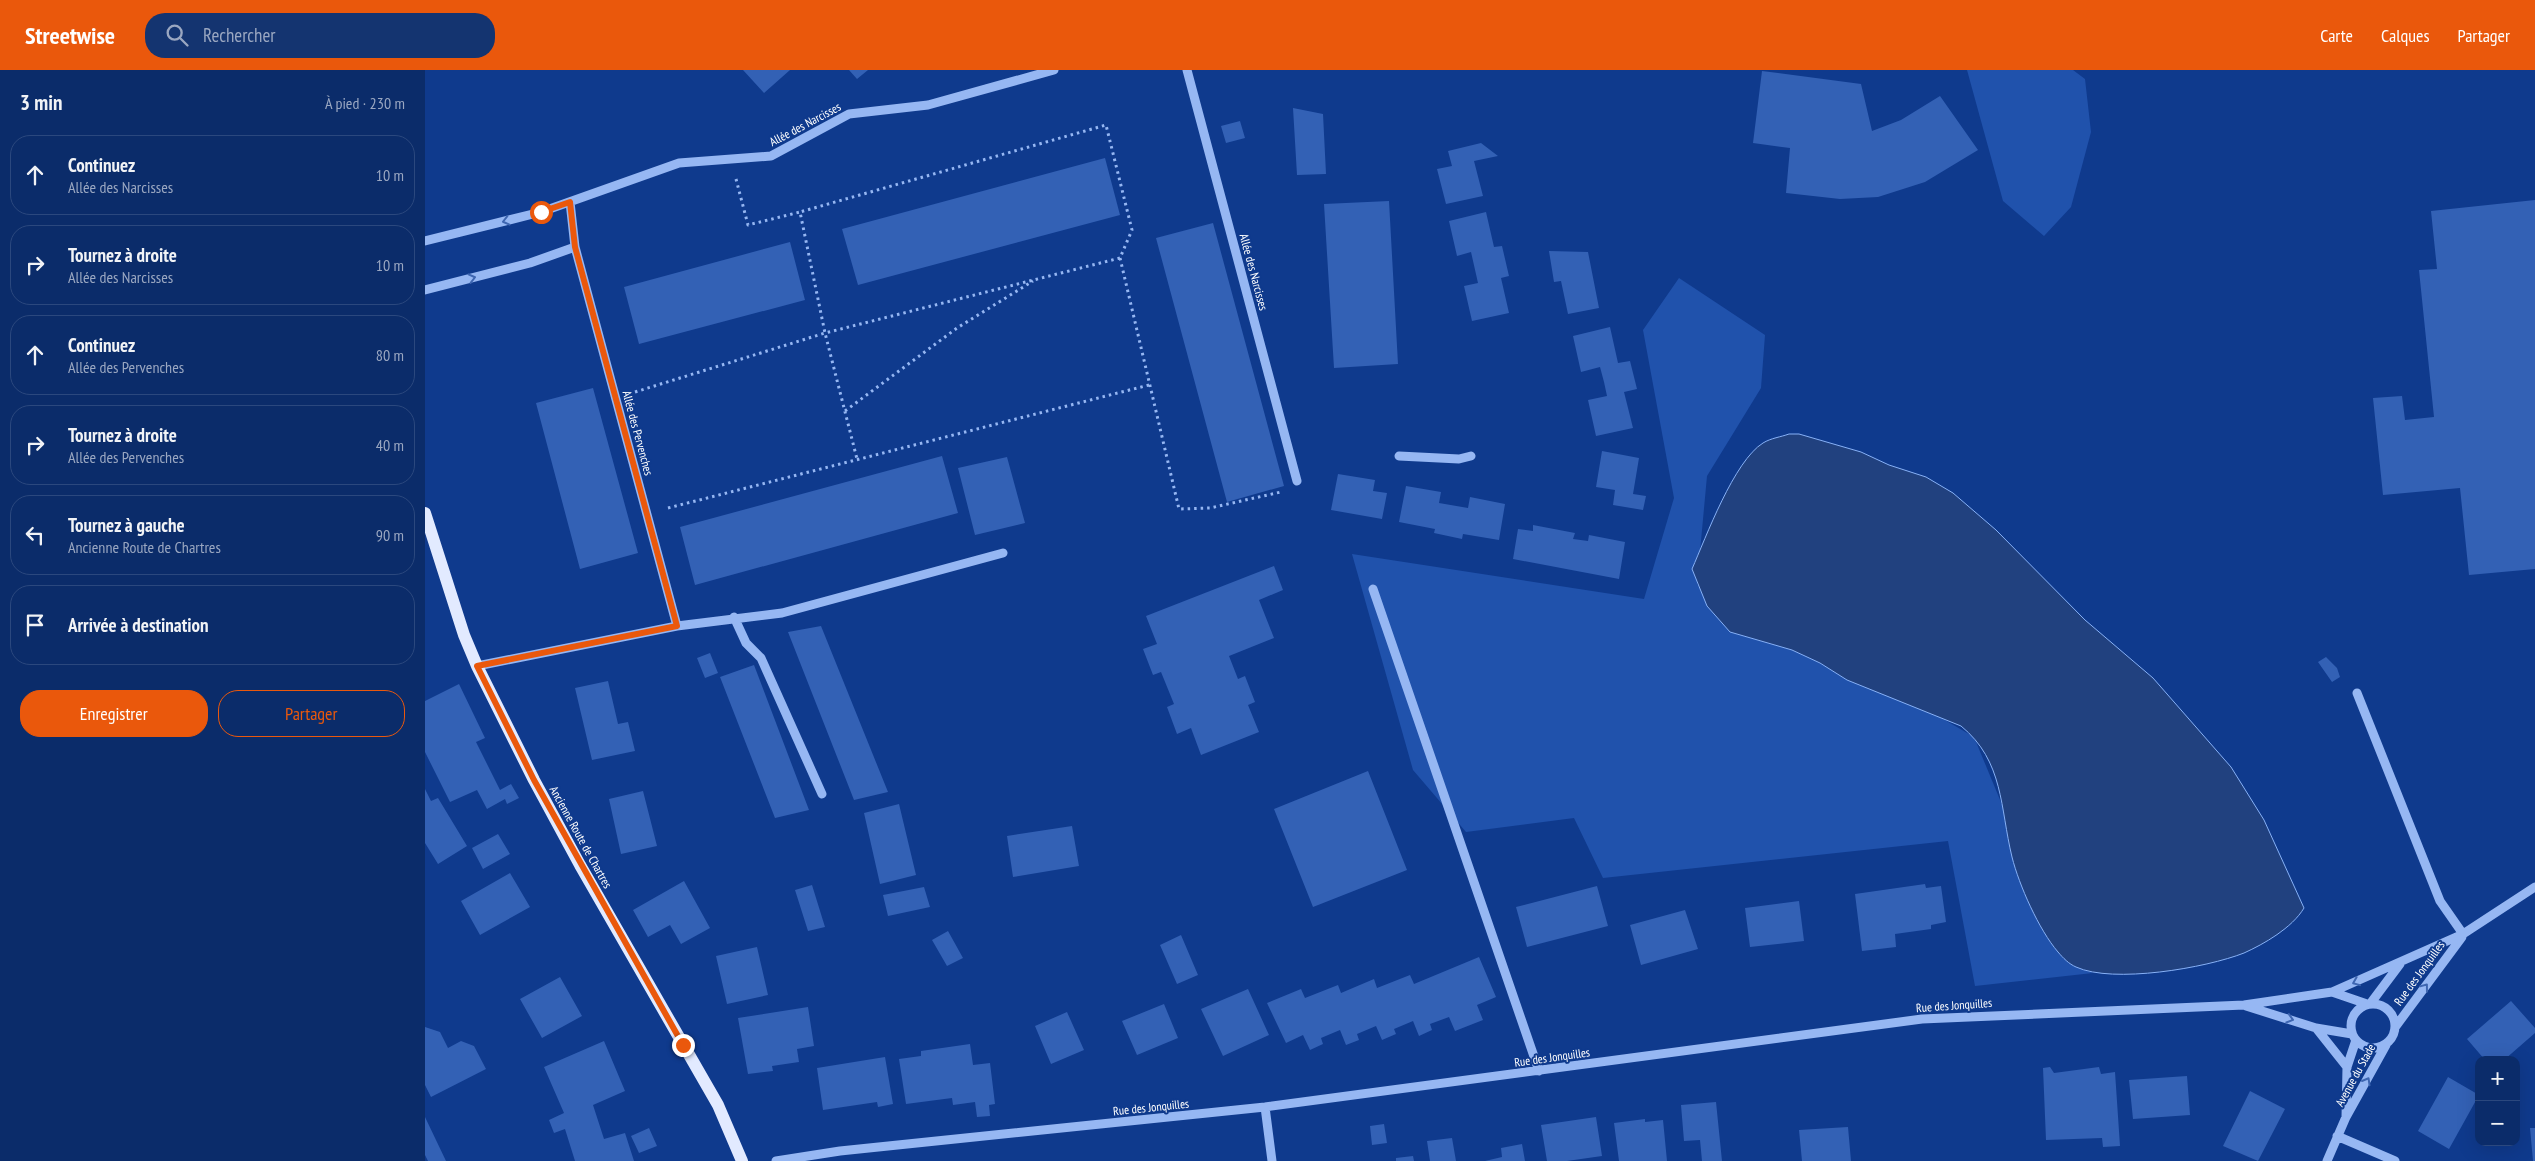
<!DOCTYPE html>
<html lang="fr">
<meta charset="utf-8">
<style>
:root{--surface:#0b2c6a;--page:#143470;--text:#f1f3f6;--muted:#9aa7c1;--line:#2b487e;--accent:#ea580c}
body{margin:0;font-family:"PT Sans Narrow",sans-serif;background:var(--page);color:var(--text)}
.controls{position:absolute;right:15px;bottom:15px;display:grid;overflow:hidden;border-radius:10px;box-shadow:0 5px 20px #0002}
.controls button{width:45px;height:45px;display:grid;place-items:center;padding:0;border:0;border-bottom:1px solid var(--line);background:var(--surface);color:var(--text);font:25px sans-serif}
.stop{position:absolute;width:15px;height:15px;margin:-11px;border:4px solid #ea580c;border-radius:50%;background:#fff}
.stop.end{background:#ea580c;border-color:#fff;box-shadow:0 1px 5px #0008}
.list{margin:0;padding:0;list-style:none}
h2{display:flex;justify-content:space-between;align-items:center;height:65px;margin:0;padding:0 20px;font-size:21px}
h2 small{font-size:16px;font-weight:400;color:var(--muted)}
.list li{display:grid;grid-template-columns:32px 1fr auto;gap:15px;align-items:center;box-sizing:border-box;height:80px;margin:0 10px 10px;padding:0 10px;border:1px solid var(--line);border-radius:20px}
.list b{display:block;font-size:19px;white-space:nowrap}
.list p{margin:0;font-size:16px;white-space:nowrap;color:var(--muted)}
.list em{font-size:16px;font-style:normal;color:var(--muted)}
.actions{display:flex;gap:10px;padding:15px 20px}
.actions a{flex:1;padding:11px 0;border:1px solid var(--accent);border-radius:20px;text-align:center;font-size:18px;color:var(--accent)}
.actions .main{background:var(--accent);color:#fff}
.icon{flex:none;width:28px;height:28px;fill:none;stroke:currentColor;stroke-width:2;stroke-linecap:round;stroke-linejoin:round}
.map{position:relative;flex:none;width:2110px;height:1091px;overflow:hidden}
header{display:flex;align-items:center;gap:30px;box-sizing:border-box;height:70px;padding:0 25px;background:var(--accent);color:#fff}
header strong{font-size:24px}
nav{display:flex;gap:28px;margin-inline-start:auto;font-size:18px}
.search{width:350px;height:45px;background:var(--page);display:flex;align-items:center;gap:12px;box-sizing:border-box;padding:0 18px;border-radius:20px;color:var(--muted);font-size:19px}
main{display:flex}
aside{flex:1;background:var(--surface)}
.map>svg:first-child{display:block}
.green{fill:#2052ac}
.water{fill:#21417f;stroke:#87b1f7}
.building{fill:#3361b5}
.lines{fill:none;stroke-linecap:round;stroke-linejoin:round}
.path{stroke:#96b7f3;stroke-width:3;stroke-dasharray:2.5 4;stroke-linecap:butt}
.minor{stroke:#96b7f3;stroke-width:9}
.major{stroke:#e2eaff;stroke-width:12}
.oneway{stroke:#3e66b1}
.route{stroke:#ea580c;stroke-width:6}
.labels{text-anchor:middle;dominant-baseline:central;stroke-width:4;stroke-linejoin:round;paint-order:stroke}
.street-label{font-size:12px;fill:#fff;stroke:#0f3a8d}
</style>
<header>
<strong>Streetwise</strong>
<div class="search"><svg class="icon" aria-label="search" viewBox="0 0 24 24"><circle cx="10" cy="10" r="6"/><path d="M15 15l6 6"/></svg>Rechercher</div>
<nav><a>Carte</a><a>Calques</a><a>Partager</a></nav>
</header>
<main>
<aside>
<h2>3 min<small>À pied · 230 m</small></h2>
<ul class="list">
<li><svg class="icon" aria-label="ahead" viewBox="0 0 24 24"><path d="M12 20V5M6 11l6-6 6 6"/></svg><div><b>Continuez</b><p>Allée des Narcisses</p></div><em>10 m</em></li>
<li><svg class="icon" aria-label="right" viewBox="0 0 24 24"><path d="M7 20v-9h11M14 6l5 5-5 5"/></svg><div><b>Tournez à droite</b><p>Allée des Narcisses</p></div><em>10 m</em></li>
<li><svg class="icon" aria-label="ahead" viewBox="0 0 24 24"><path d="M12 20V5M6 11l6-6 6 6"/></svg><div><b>Continuez</b><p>Allée des Pervenches</p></div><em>80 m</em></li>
<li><svg class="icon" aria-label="right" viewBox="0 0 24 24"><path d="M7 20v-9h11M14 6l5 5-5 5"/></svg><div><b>Tournez à droite</b><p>Allée des Pervenches</p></div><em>40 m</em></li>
<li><svg class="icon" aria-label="left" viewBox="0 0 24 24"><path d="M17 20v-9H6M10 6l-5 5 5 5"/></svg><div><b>Tournez à gauche</b><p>Ancienne Route de Chartres</p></div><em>90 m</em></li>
<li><svg class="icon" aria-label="arrive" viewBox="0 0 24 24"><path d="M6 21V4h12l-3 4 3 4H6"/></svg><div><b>Arrivée à destination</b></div></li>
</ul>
<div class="actions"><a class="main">Enregistrer</a><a>Partager</a></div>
</aside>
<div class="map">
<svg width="2110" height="1091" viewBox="0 0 2110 1091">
<rect width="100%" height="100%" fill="#0f3a8d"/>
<path class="green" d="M1542,0H1648L1660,9L1666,62L1646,137L1619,166L1578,131Z
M1254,208L1340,265L1336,318L1282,406L1272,514L1305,562L1367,580L1395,593L1422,610L1513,646L1549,667L1578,737L1587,786L1651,897L1668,903L1550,916L1523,771L1178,808L1149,748L1041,762L988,700L927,484L1219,529L1249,428L1218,260Z"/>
<path class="water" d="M1364,364H1374L1436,382L1464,395L1501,407L1528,423L1571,460L1660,550L1728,608L1806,697L1839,750L1879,838C1867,858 1839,874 1819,883C1781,898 1688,914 1651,897C1644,894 1638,888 1633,882C1614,860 1594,815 1587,787C1575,738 1579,691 1536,656L1422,610L1395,593L1367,580L1305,562L1282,536L1267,499C1281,467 1309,391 1338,373C1346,368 1356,367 1364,364Z"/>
<path class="building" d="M318,0H365L339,23Z
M424,0H443L432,9Z
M1337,1L1436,14L1447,61L1476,50L1515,26L1553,80L1500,112L1453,127L1415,129L1361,123L1365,78L1328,73Z
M868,38L898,44L901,104L872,105Z
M815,51L820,68L801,73L796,56Z
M1056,73L1073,86L1049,91L1058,126L1021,134L1012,99L1027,96L1023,81Z
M680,88L695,145L433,215L417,159Z
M2110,130V499L2044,505L2035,418L1958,425L1948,328L1977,326L1980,350L2009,347L1994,200L2012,199L2006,141Z
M964,131L973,294L909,298L899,134Z
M1061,142L1069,177L1077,176L1084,206L1076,208L1084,243L1047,251L1039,216L1053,213L1046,182L1032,186L1024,151Z
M788,153L859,416L802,432L731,168Z
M365,172L380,230L214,274L199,217Z
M1124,181L1163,182L1174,238L1143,244L1136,211L1129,212Z
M1185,257L1193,293L1205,291L1212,319L1199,322L1208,358L1171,366L1163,330L1182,326L1179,312L1175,297L1156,302L1148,266Z
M168,318L213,483L155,499L111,333Z
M1177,381L1214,388L1208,424L1221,426L1218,440L1188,435L1190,420L1171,417Z
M517,386L533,443L270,515L255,457Z
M582,387L600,453L550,465L533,398Z
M913,404L950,410L948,421L962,423L957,449L906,440Z
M981,416L1016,422L1014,433L1043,438L1045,427L1080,434L1074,470L1038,464L1037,469L1009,463L1010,459L974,452Z
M1108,455L1150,463L1148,469L1163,471L1164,465L1200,472L1194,509L1088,489L1093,459L1108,461Z
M849,496L858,520L834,530L849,568L804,586L813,609L820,606L830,632L823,635L834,662L776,685L766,658L752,664L742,637L749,634L736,602L728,605L718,579L732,574L721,546Z
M396,556L463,722L429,730L363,562Z
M285,583L293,603L280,608L272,588Z
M1901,587L1912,598L1915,607L1907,612L1893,592Z
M329,595L384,740L350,748L295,607Z
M183,611L193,654L203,652L210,681L167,690L150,618Z
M34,614L60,668L51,672L75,720L86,714L94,728L82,734L80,729L62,739L52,720L25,732L0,682V631Z
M943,701L982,800L888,837L849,739Z
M0,719L6,731L13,728L42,776L13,794L0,773Z
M218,721L232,776L196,784L184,729Z
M474,734L491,805L455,814L439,743Z
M647,756L654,796L588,807L582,766Z
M73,764L85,784L58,799L47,778Z
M85,803L105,837L55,865L36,831Z
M259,811L285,858L256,874L245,855L223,867L208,840Z
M1500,814L1501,818L1516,816L1521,852L1506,855V859L1470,864L1471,877L1437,881L1430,824Z
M387,815L400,857L383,861L370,820Z
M1172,816L1183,856L1102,877L1091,837Z
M499,817L505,837L463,846L458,825Z
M1374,831L1379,871L1325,877L1320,838Z
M1260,840L1273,879L1216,895L1205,855Z
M523,861L538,888L522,896L507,870Z
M756,865L773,905L752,914L735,875Z
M332,877L343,925L302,934L291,886Z
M1054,887L1071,927L1052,935L1058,950L1030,961L1024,947L1005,954L1007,960L994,966L988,951L969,959L971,964L957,970L951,956L932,964L934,970L921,975L915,960L896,968L898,974L885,980L878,965L861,973L842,933L876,919L880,928L913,915L916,923L949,909L952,918L985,905L989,914Z
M135,907L157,946L117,968L95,929Z
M823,919L844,965L798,986L776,939Z
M2086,931L2110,958V963L2079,990H2060L2042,969Z
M739,934L753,968L712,985L697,951Z
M383,937L389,976L372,979L374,992L347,996L348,1001L323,1004L313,948Z
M642,942L659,980L626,994L610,956Z
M0,957L15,962L23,978L36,971L49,976L61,999L6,1027L0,1015Z
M179,971L200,1021L168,1035L179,1069L200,1063L209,1091H150L140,1059L129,1063L124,1050L139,1043L119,997Z
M545,974L548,995L565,993L570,1034L564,1035L565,1046L552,1047L550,1032L528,1035L527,1028L481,1034L474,989L496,986V981Z
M460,987L468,1034L453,1037L452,1032L398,1040L392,998Z
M1625,997L1629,1003L1674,997L1676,1004L1690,1002L1695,1076L1678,1077L1677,1068L1621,1070L1618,998Z
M1762,1006L1765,1045L1708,1049L1704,1010Z
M2023,1007L2054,1025L2024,1079L1993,1061Z
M1825,1021L1860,1039L1833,1091L1798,1076Z
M1291,1032L1297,1091H1277L1275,1070L1259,1071L1256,1035Z
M0,1047L21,1091H3L0,1085Z
M1171,1047L1177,1086L1142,1091H1122L1116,1055Z
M1220,1049V1052L1238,1050L1242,1091H1194L1189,1053Z
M959,1054L962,1073L947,1075L945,1056Z
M1423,1057L1426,1091H1377L1374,1060Z
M224,1058L232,1076L214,1083L206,1066Z
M2105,1058H2110V1091H2108Z
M1027,1068L1031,1091H1005L1002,1071Z
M1097,1074L1100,1091H1060L1077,1087L1076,1078Z
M988,1086L989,1091H971V1088Z"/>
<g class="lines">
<path class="path" d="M311,109L323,155L375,142L400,263L695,188L707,160L681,55L375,142
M695,188L754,439L785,438L856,422
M210,322L400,263L432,389
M420,341L532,258L608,211
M243,438L724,315"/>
<path class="minor" d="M762,0L872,411
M0,171L116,142L254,93L346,86L424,44L503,35L629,0
M150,177L252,556
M0,220L105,193L150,177L145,132
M974,386L1034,389L1046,386
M948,519L1114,1001
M309,547L321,573L336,588L397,724
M52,596L252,556L357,543L578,483
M1932,623L2015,831L2038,864
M1907,922L1942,934
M1926 956a22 22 0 1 1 44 0a22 22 0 1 1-44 0Z
M1945,934L1975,894
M1821,936L1891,958L1922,997
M1971,956L2037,867
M1891,958L1927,964
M840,1037L847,1091
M1921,1047L1922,997L1931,970
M1912,1066L1970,1091
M351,1091L415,1081L840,1037L1497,949L1819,935L1907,922L2038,864L2110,817
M1902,1091L1921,1047L1961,975"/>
<path class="major" d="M0,443L39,565L52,596L109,710L155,795L293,1035L317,1091"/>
</g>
<defs><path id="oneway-chevron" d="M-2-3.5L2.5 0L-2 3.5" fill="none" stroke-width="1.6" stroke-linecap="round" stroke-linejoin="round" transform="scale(1.25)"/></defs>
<g class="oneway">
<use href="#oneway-chevron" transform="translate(81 151) rotate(166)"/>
<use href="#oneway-chevron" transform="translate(47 208) rotate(-14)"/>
<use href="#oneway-chevron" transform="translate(1931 912) rotate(158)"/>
<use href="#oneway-chevron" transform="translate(2000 917) rotate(-53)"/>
<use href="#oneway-chevron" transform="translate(1865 949) rotate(17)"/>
<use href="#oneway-chevron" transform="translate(1942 1011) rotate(-60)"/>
</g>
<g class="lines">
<path class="route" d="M116,142L145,132L150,177L252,556L52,596L109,710L258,975"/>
</g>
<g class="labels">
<g class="street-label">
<text transform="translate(380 54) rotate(-28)">Allée des Narcisses</text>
<text transform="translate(829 202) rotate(75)">Allée des Narcisses</text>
<text transform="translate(213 363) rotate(75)">Allée des Pervenches</text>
<text transform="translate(156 767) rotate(61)">Ancienne Route de Chartres</text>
<text transform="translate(1994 903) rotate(-54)">Rue des Jonquilles</text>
<text transform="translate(1529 935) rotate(-4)">Rue des Jonquilles</text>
<text transform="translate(1127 987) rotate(-8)">Rue des Jonquilles</text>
<text transform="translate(1930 1005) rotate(-61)">Avenue du Stade</text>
<text transform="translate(726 1037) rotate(-6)">Rue des Jonquilles</text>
</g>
</g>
</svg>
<div class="controls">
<button>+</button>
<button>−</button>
</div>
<div class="stop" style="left:116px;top:142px"></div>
<div class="stop end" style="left:258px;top:975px"></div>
</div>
</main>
